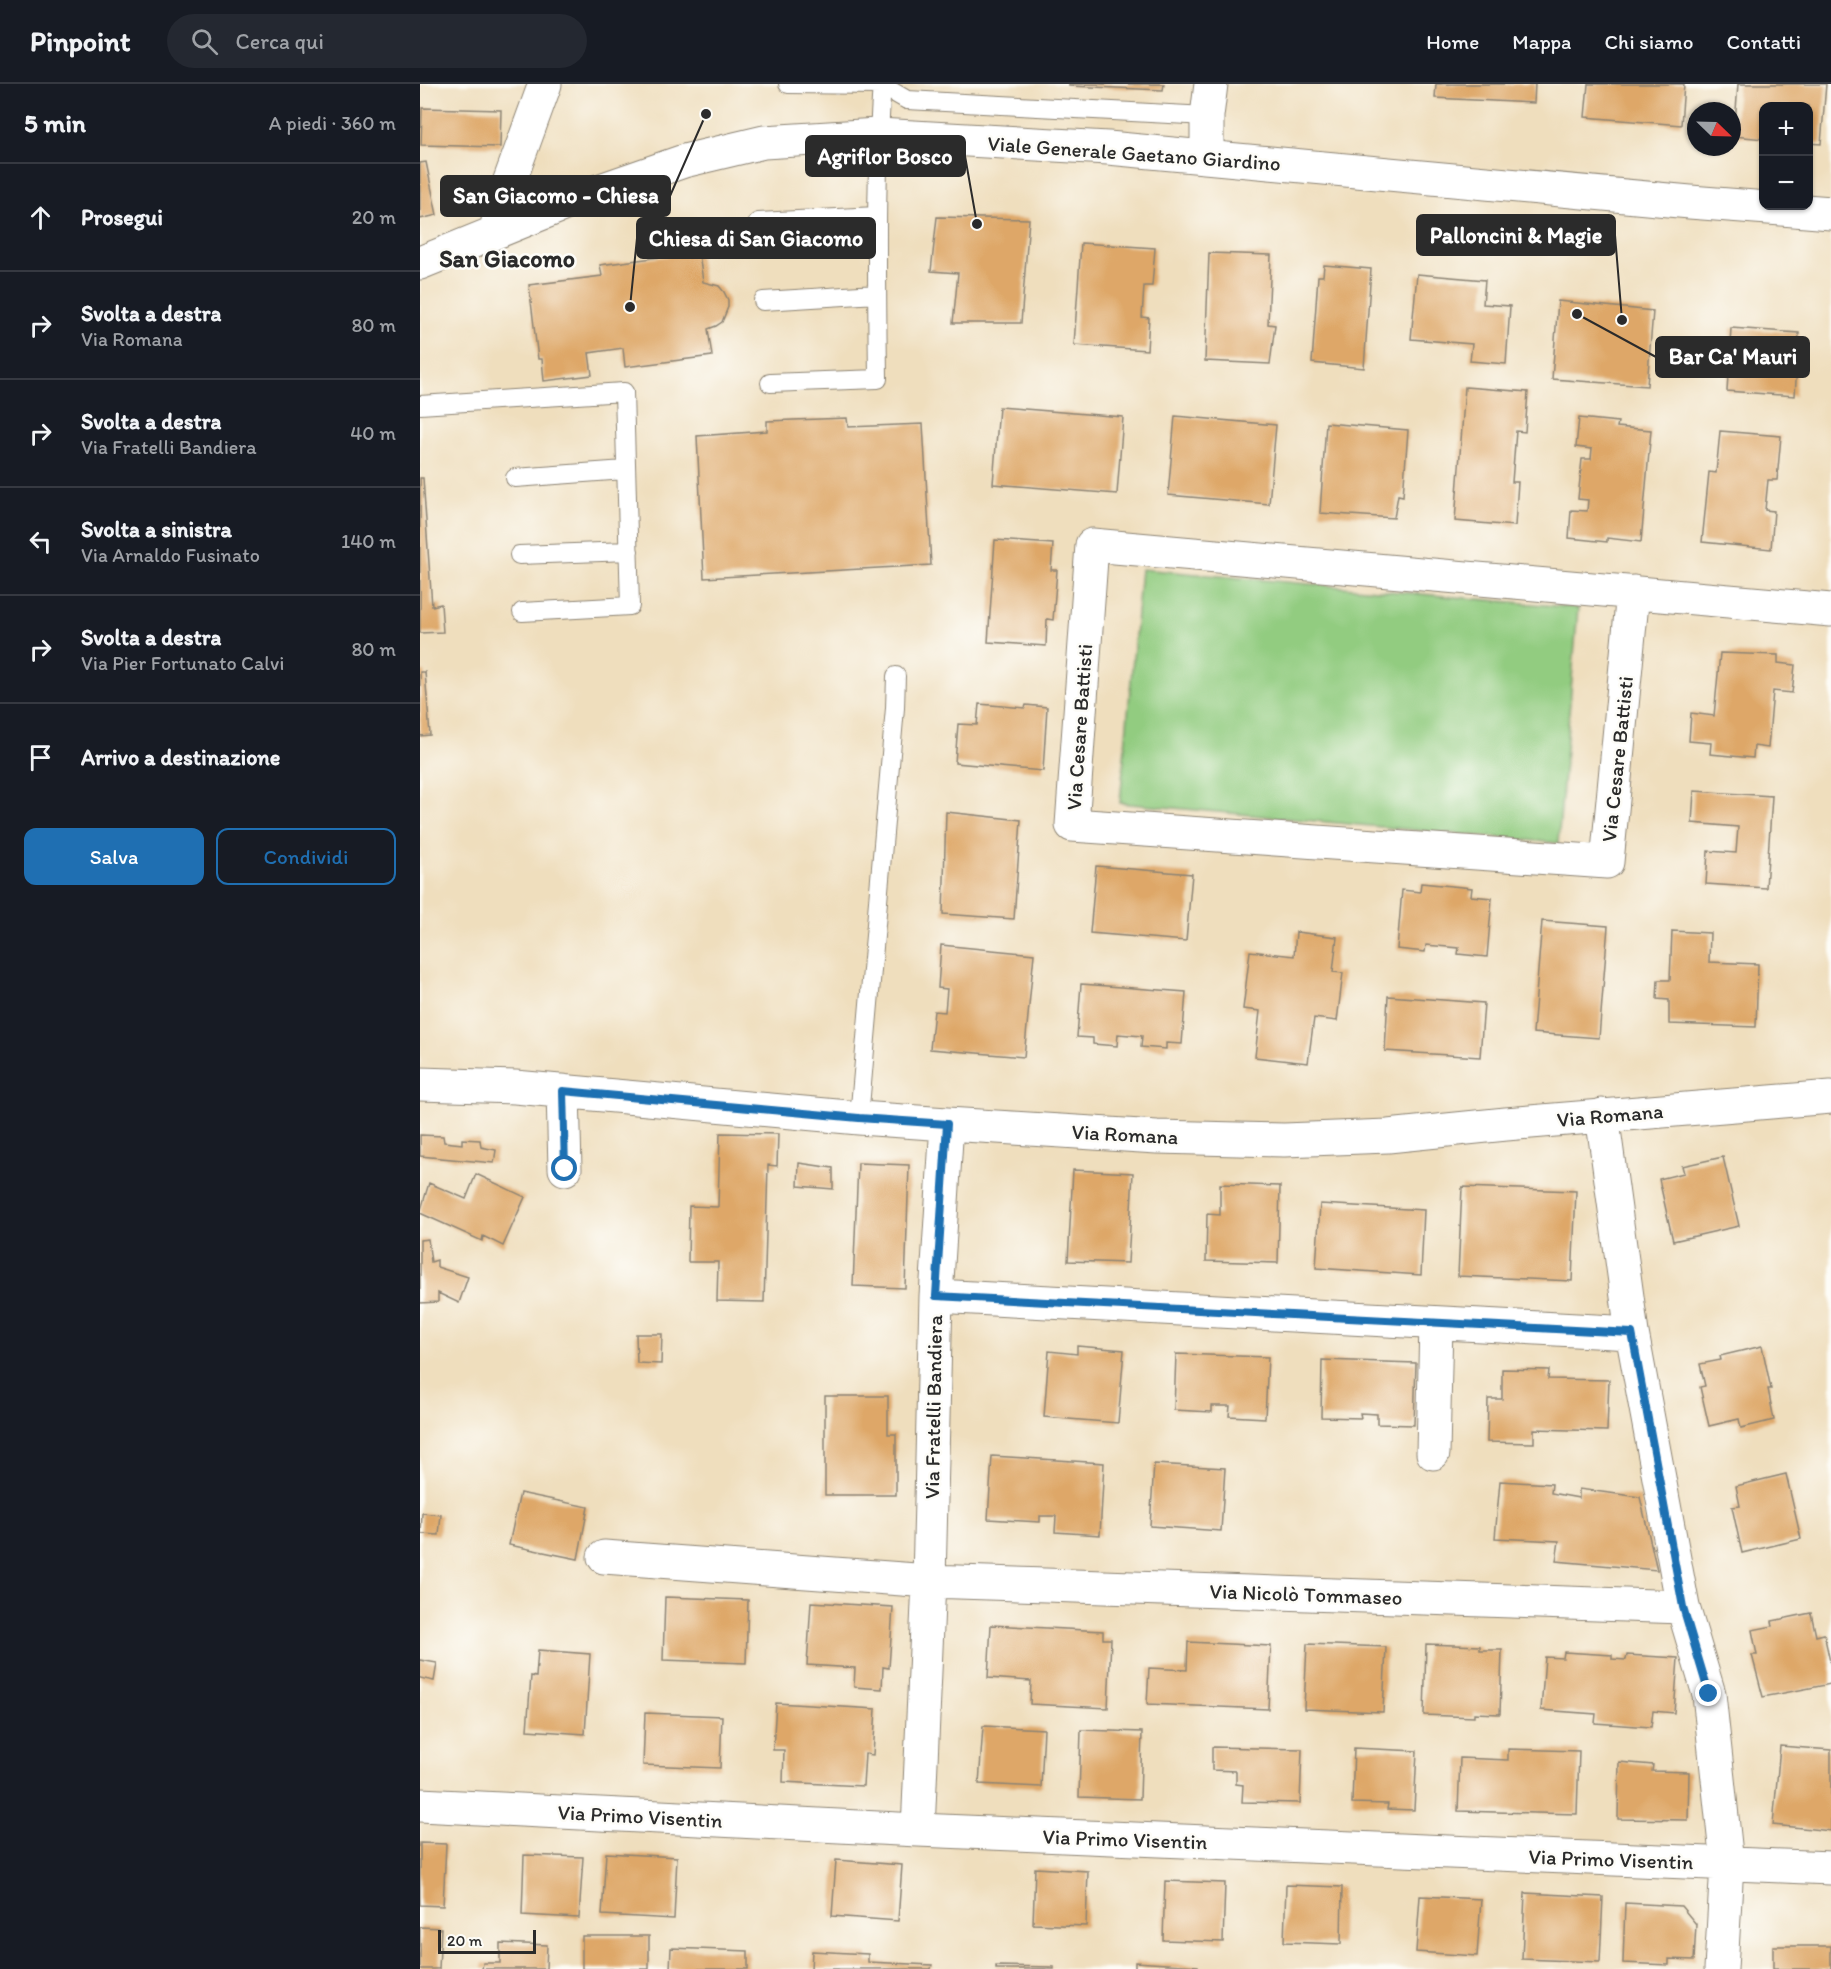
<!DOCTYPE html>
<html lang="it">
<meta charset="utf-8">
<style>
:root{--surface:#171b24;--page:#242831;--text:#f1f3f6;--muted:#9ea1a6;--line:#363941;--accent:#1f6fb2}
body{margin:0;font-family:Itim,sans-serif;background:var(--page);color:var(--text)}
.controls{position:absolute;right:18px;top:18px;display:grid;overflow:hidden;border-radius:12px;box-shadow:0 2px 4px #0004}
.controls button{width:54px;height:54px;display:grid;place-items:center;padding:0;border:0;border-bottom:2px solid var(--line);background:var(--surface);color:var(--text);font:30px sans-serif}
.compass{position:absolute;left:1267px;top:18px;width:54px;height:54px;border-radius:50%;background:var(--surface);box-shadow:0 2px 4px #0004;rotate:113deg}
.scale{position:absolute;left:18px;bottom:15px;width:98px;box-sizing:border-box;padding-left:6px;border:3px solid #2b2b2b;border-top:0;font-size:16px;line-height:21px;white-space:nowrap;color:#2b2b2b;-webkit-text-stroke:4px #fdfcf7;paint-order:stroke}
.stop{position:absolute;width:18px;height:18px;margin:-14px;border:4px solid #1f6fb2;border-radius:50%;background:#fff}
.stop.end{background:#1f6fb2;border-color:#fff;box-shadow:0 2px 6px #0008}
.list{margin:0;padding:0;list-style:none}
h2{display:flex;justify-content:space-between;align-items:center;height:78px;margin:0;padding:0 24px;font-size:26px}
h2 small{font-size:20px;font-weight:400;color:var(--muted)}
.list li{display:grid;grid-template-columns:39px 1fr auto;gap:18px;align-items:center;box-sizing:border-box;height:108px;padding:0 24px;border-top:2px solid var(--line)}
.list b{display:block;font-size:22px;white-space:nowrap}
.list p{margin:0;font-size:20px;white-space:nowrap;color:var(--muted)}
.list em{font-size:20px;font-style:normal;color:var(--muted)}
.actions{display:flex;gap:12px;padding:18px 24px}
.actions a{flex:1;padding:14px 0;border:2px solid var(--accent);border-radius:12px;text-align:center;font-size:21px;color:var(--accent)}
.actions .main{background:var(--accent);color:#fff}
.icon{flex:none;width:33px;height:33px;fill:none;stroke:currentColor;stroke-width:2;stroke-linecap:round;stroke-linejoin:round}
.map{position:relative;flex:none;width:1411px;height:1885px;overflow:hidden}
header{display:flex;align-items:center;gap:36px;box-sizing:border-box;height:84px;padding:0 30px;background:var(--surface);border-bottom:2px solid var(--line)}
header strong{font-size:28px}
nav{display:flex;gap:33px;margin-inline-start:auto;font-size:21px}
.search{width:420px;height:54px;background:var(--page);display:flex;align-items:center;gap:15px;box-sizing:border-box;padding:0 21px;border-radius:33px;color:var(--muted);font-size:22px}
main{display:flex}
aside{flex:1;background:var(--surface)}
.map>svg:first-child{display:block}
.green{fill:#92cc80;stroke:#5e7c56;stroke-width:1.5}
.building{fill:#dea767}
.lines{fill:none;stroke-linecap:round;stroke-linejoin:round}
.lane-casing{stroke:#8d8474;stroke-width:20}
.street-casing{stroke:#8d8474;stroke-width:35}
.secondary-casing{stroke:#8d8474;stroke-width:35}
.lane{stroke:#fff;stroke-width:18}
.street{stroke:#fff;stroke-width:33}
.secondary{stroke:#fff;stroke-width:33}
.route{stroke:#1f6fb2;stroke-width:8}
.labels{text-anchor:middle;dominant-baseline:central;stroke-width:5;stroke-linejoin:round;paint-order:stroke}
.street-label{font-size:21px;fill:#2b2b2b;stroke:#fdfcf7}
.quarter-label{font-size:24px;font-weight:bold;fill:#2b2b2b;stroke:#fdfcf7}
.leader{fill:none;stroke:#2b2b2b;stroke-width:2}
.callout-dot{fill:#2b2b2b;stroke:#fdfcf7;stroke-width:2}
.callout{fill:#2b2b2b;stroke:#2b2b2b;stroke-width:2}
.callout-label{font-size:22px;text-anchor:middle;font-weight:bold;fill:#fff}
</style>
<header>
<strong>Pinpoint</strong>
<div class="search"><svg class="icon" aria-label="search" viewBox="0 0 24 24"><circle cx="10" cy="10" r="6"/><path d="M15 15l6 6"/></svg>Cerca qui</div>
<nav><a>Home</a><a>Mappa</a><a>Chi siamo</a><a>Contatti</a></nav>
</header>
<main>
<aside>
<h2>5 min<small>A piedi · 360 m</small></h2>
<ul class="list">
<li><svg class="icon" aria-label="ahead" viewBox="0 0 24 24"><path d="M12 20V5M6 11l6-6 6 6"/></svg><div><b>Prosegui</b></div><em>20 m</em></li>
<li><svg class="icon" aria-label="right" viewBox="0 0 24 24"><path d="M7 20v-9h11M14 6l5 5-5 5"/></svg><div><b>Svolta a destra</b><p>Via Romana</p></div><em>80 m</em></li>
<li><svg class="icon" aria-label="right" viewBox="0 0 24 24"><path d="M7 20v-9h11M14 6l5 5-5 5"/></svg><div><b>Svolta a destra</b><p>Via Fratelli Bandiera</p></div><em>40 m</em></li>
<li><svg class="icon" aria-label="left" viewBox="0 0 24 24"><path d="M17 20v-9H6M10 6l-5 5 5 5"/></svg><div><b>Svolta a sinistra</b><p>Via Arnaldo Fusinato</p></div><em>140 m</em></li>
<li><svg class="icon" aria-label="right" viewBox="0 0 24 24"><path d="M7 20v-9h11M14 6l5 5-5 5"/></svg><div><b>Svolta a destra</b><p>Via Pier Fortunato Calvi</p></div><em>80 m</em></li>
<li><svg class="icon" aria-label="arrive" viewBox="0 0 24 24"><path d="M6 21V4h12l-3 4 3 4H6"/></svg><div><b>Arrivo a destinazione</b></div></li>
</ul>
<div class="actions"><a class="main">Salva</a><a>Condividi</a></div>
</aside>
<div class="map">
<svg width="1411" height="1885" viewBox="0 0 1411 1885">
<rect width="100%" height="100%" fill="#fdfcf7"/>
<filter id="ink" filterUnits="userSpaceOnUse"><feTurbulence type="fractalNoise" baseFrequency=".0167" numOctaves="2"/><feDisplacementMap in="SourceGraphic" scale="12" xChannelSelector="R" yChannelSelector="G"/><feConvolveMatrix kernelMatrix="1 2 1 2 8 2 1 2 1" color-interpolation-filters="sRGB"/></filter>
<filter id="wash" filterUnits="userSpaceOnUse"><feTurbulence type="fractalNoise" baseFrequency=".008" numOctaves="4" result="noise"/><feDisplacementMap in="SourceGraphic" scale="24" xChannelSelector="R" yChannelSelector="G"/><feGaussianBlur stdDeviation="1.35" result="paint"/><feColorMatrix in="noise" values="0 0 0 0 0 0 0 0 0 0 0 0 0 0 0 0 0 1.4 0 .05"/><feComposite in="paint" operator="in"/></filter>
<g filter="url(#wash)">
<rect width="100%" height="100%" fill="#efdebd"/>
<path class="green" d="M721,485L1158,524L1138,759L700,719Z"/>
<g id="blocks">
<path class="building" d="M649,0H744L743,6L649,2Z
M1016,0H1115L1114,19L1015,14Z
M1168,0H1264L1261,41L1165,33Z
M1318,0H1406L1401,60L1388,59V22H1344V55L1314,52Z
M2,24L81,26L80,63L1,61Z
M6,78L17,131L0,135V79Z
M517,133L609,135L601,239H533L538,189L511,187Z
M661,159L735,164L732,202H724L722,233L729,234L727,266L654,261Z
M279,168L283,198L299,202L304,208L308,216V223L302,238L296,242L288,245L292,272L205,283L203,264L169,269L172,291L124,297L122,275H118L109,201L182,192L180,181Z
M789,169L851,171L848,240L855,241L850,280L785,277Z
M904,181L951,185L944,284L892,279L898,192H903Z
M997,190L1065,196L1063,220L1090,222L1086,280L1050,277L1052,260L991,255Z
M1138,217L1233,227L1227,302L1132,295Z
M1311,244L1379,249L1375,312L1307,307Z
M1045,303L1108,308L1105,348L1096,347L1092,398H1098L1095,442L1035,437Z
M579,323L703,333L697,410L573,400Z
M755,332L856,341L849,420L748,411Z
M427,334L428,343L503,340L511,481L284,494L277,352L347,347V337Z
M1159,334L1198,338L1197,343L1231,346L1221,458L1187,454V458L1149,454L1151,426L1167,427L1168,416L1158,415L1162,375H1171L1172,365L1156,363Z
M906,339L988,346L983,412L978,411L974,434L900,429Z
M1300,347L1361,352L1357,396H1348L1345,426L1354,427L1351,465L1282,458L1289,388L1296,389Z
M0,394H3L12,522L21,520L23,548L0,549Z
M575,456L633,460L631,486H637L633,536L627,535L626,562L568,558Z
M1300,569L1358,571V579L1375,581L1372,609L1353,607L1348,664L1334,662L1333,674L1290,670L1291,659L1269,657L1271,629L1294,632Z
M0,588H5L10,651L0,652Z
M559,620L605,624L606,621L627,623L623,687L535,679L538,640L557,641Z
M1274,707L1352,712L1346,804L1286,800L1288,767L1316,769L1318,743L1272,739Z
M526,728L601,736L594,835L523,830Z
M676,782L772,790L766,857L670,849Z
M1001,799L1052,804L1051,812L1072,814L1067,873L1038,870L1039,864L1006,861L1005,868L977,865L982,806L1000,808Z
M1122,837L1188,842L1179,954L1113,949Z
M1252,847L1290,849L1289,878L1338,880L1336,943L1249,940V916L1237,915L1238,896H1250Z
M876,848L917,853L913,888L923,889L917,937L894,934L888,979L835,973L840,927L823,925L830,867L874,872Z
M521,861L614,870L604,973L510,965L514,927L525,928L527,905L518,904Z
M661,900L766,908L762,960L746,959V965L721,963L722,952L698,950L697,962L673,960V954L657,953Z
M968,912L1064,919L1060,973L965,967Z
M300,1049L358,1050L357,1082L348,1081L344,1218L297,1217L298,1178H268L269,1122L298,1123Z
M0,1051L23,1052L24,1058L42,1060V1055L60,1056L61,1063L76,1066L74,1079L0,1072Z
M1303,1073L1319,1142L1253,1157L1239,1095L1264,1089L1262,1082Z
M379,1079L413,1084V1105L378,1102Z
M438,1079L489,1081L485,1204L433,1202Z
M653,1086L713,1089L708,1179L648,1177Z
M56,1090L105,1113L83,1162L63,1152L62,1157L0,1129L9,1099L46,1115Z
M800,1100L860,1102L858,1179L786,1177L787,1130L800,1131Z
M1042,1103L1156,1107L1152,1197L1038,1192Z
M900,1120L1004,1126L1001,1191L896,1184Z
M8,1155L11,1178L17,1176V1183L48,1193L39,1219L18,1209V1218L0,1219V1156Z
M216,1250H242L241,1280L217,1279Z
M657,1262L704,1266L698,1339L624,1333L629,1267L657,1270Z
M1342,1262L1351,1305H1348L1354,1336L1321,1344L1319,1335L1289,1342L1280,1303L1285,1302L1280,1280L1301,1276L1300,1272Z
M756,1270L848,1273L845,1334L809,1332L810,1322H792V1328L754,1326Z
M902,1276L996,1279L994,1341L957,1340V1330L940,1329L941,1334L901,1333Z
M1082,1285L1129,1286L1128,1295L1189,1296L1187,1347L1114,1345V1359L1067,1358L1068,1315H1082Z
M405,1312H468V1350H476V1411H405Z
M572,1372L684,1379L680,1451L635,1448L636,1432H620V1438L568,1435Z
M734,1380L805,1384L801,1447L730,1442Z
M1366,1390L1381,1455L1322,1469L1312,1423L1320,1422L1316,1402Z
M1080,1397L1132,1400L1131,1409L1159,1414V1405L1220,1413L1237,1486L1136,1477L1139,1457L1075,1454Z
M100,1409L168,1423L158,1475L89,1461Z
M2,1429L21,1431L19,1451L1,1450Z
M245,1513L328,1516L326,1579L243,1576Z
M391,1518L473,1523L469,1584L463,1583L462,1605L434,1603L435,1584L387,1581Z
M1391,1529L1396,1552L1404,1550L1411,1582V1600L1343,1613L1332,1571H1337L1332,1546L1353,1542L1352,1537Z
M571,1541L683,1547V1555H691L688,1624L610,1620L611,1597L568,1594Z
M768,1558L851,1562L848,1625L727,1620L729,1584L767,1586Z
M887,1560L966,1563L963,1628L884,1625Z
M1006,1560L1060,1562V1566H1082L1080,1630L1054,1629V1633L1004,1631Z
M118,1566L170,1570L165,1650L107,1646L111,1592L116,1593Z
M1144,1568L1192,1571V1575L1206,1576L1207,1571L1258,1574L1254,1629L1233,1627L1231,1643L1175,1639L1176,1630L1121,1626L1125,1573L1143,1574Z
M0,1576L17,1579L14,1597L0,1594Z
M356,1619L456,1625L453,1671L445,1670L443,1702L363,1698L364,1666H353Z
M225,1629L302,1632L300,1684L223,1681Z
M563,1642L624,1645L621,1703L559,1700Z
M661,1646L722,1648L720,1715L659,1713Z
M1360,1662L1411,1666V1747L1353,1741Z
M792,1663L882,1665L880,1719L822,1718L823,1701L816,1700V1687L792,1686Z
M934,1664L997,1667L994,1726L967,1725L968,1720L932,1719Z
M1088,1665L1159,1667L1157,1730L1038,1727L1040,1674L1088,1676Z
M1199,1678L1233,1681L1232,1687L1269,1688L1268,1736L1198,1735Z
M0,1759L26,1760L23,1822L0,1821Z
M186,1769L257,1773L254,1835L182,1831Z
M104,1771L163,1773L159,1834L102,1831Z
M416,1776L482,1781L478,1837L412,1832Z
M615,1784L668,1787L666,1842L613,1840Z
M745,1797L805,1799L803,1858L743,1856Z
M866,1801L922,1803L921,1860L864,1858Z
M1105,1809L1183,1813L1180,1878L1102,1875Z
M1000,1812L1061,1815L1057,1872L996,1868Z
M1205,1819L1261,1822L1276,1840L1274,1876L1249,1875V1881L1203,1879Z
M0,1843L21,1844L19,1885H0Z
M162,1852H229V1885H162Z
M80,1859L127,1861L126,1885H62L63,1879H80Z
M1353,1862H1411V1885H1353Z
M251,1864L328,1867V1885H250Z
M392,1867L448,1870V1878L512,1881L511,1885H391Z
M715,1878L778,1882V1885H715Z
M576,1882L634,1883V1885H576Z"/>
</g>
</g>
<g filter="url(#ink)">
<use href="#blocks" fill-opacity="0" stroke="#8d8474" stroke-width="1.5"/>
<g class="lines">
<g class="lane-casing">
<path id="lane" d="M368,0L461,1
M461,1L487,16L787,32
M338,138L457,132
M343,217L457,210
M350,299L458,295C457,197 455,98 462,0
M0,321L204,308L210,522L102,528
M95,394L205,386
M99,471L209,467
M439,1034L475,624L476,592"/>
</g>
<g class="street-casing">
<path id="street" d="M787,72V32L791,0
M1213,508L1187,778L652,741L672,461L1411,526
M0,1000L95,1003L439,1034L527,1040L737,1053L864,1056L968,1052L1086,1040L1411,1013
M143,1007L145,1085
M1182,1031L1212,1249L1263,1523L1289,1610L1307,1780L1301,1885
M516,1212L1212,1249
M1013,1369L1016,1239
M184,1473L509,1497L1263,1523
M0,1721L498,1746L1411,1784
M498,1746L509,1497L516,1212L527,1040"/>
</g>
<g class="secondary-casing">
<path id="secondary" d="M76,148L81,121L125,0
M0,179L172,109L264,77L344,58L458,51L688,64L1270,118L1411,129"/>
</g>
<use href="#lane" class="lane"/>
<use href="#street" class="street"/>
<use href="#secondary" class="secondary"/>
</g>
</g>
<g class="lines" filter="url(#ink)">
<path class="route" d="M145,1085L143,1007L439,1034L527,1040L516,1212L1212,1249L1263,1523L1289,1610"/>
</g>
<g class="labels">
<g class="street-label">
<text transform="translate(714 69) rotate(4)">Viale Generale Gaetano Giardino</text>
<text transform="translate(659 643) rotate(-86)">Via Cesare Battisti</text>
<text transform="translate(1197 675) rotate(-84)">Via Cesare Battisti</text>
<text transform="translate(1190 1031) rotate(-5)">Via Romana</text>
<text transform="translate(705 1050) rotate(3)">Via Romana</text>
<text transform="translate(513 1323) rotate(-89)">Via Fratelli Bandiera</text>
<text transform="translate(886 1510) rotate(2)">Via Nicolò Tommaseo</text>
<text transform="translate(220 1732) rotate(3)">Via Primo Visentin</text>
<text transform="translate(705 1755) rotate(2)">Via Primo Visentin</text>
<text transform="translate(1191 1775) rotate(2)">Via Primo Visentin</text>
</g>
<g class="quarter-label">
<text x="87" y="174">San Giacomo</text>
</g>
</g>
<path class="leader" d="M557 140L545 72M286 30L250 112M1202 236L1195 151M210 223L217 154M1157 230L1236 273"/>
<g class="callout-dot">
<circle cx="557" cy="140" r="6"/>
<circle cx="286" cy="30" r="6"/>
<circle cx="1202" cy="236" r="6"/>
<circle cx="210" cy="223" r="6"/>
<circle cx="1157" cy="230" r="6"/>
</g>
<g class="callout">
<rect x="386" y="52" width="159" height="40" rx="6"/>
<rect x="21" y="92" width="229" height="40" rx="6"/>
<rect x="997" y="131" width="198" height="40" rx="6"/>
<rect x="217" y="134" width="238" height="40" rx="6"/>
<rect x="1236" y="253" width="153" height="40" rx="6"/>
</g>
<g class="callout-label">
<text x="465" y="80">Agriflor Bosco</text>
<text x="136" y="119">San Giacomo - Chiesa</text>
<text x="1096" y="159">Palloncini &amp; Magie</text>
<text x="336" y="162">Chiesa di San Giacomo</text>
<text x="1313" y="280">Bar Ca' Mauri</text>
</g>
</svg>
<div class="controls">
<button>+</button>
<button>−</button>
</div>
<svg class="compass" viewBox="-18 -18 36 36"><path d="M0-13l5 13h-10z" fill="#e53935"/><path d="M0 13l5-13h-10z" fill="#9ea1a6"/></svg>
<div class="scale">20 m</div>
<div class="stop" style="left:145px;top:1085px"></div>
<div class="stop end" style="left:1289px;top:1610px"></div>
</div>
</main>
